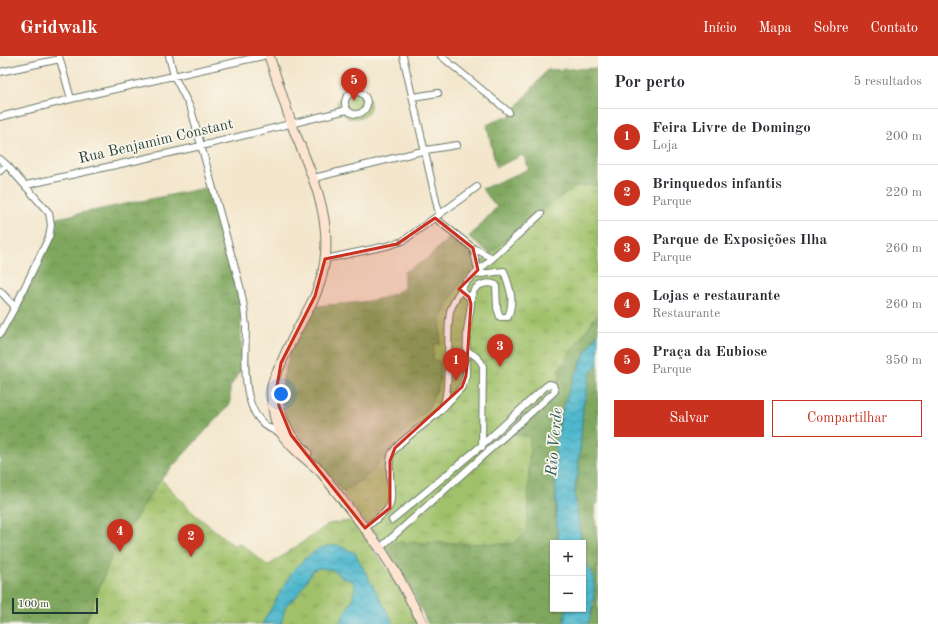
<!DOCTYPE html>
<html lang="pt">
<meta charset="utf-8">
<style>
:root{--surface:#fff;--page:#f7f7f7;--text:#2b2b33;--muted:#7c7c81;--line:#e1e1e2;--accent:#c8321e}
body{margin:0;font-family:"Old Standard TT",serif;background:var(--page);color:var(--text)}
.controls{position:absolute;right:12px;bottom:12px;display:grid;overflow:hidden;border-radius:0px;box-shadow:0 1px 3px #0004}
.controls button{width:36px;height:36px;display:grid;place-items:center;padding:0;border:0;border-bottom:1px solid var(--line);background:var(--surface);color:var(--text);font:20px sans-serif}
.scale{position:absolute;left:12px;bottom:10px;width:86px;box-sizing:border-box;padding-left:4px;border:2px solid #1f3d34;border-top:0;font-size:11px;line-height:14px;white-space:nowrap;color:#1f3d34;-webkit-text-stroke:3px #fbf7ec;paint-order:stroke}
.you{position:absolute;left:281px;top:338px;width:14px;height:14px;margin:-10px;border:3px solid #fff;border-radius:50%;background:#1a73e8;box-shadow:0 0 0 6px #1a73e833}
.badge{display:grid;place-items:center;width:26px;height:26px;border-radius:50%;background:var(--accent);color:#fff;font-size:13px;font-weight:700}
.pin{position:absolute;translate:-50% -33px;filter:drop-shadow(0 1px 2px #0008)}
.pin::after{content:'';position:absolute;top:21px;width:14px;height:12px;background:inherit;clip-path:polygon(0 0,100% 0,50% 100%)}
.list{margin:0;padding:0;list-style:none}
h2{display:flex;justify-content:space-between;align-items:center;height:52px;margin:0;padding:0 16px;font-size:17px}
h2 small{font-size:13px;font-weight:400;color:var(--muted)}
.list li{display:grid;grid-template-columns:26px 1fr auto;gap:12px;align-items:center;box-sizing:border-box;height:56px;padding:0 16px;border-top:1px solid var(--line)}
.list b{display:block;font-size:15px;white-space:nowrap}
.list p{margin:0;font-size:13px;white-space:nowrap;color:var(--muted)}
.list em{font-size:13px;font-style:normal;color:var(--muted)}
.actions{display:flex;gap:8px;padding:12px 16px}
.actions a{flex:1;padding:9px 0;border:1px solid var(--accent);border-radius:0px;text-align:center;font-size:14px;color:var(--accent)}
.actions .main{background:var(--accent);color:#fff}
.map{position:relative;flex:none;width:598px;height:568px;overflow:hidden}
header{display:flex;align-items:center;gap:24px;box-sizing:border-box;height:56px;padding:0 20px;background:var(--accent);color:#fff}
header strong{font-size:19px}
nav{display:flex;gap:22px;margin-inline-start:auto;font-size:14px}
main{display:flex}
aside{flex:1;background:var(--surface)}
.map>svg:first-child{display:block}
.forest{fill:url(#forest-crowns);stroke:#507249}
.park{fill:url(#park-tufts);stroke:#607f4f}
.water{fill:url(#water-waves);stroke:#377a80}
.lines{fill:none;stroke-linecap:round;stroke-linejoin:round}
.minor-casing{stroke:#697869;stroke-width:8}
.secondary-casing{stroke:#697869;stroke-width:11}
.minor{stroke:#fff;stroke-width:6}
.secondary{stroke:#fde4d1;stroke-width:9}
.oneway{stroke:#8f9e9a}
.marked{fill:#c8321e;fill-opacity:0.2;stroke:#c8321e;stroke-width:3;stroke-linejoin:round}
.labels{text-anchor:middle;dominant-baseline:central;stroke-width:3.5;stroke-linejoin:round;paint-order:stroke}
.street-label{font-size:15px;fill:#1f3d34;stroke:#fbf7ec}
.water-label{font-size:16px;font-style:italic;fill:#2b5c5a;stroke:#fbf7ec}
</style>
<header>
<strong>Gridwalk</strong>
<nav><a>Início</a><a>Mapa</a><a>Sobre</a><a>Contato</a></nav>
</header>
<main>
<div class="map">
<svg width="598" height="568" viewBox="0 0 598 568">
<defs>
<pattern id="forest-crowns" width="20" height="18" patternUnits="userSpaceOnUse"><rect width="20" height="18" fill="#80a75e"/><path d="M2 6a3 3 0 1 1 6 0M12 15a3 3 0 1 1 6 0" fill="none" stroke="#68894e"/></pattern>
<pattern id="park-tufts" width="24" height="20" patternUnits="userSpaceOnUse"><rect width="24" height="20" fill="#a0c16a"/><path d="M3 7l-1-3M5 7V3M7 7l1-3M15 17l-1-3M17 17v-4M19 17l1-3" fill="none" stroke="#829e58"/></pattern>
<pattern id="water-waves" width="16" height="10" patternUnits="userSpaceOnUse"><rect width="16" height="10" fill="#4fb8cd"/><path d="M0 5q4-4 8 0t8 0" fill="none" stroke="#4197a7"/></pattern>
</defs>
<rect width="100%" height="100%" fill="#fbf7ec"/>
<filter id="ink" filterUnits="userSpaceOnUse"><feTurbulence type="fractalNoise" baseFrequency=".025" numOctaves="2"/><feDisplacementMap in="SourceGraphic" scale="8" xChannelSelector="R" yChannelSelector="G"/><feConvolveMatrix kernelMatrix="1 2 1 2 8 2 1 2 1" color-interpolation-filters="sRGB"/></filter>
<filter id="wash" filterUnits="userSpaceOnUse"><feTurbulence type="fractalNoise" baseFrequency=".012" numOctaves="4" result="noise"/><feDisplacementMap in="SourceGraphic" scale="16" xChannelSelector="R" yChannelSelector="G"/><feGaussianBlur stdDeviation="0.9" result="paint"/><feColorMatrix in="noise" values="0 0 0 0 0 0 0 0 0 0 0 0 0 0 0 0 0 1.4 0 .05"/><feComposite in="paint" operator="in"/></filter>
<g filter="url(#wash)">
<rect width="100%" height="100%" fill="#f3e6cc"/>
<path class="forest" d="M598,12V129L574,131L519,172L490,198L469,181L497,151L482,133L529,113L523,99L496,111L487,69L503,61L508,62L547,14Z
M210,131L237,230L240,250L242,312L230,331V348L161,423L113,497L85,568H0V284L17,254L54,180L57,173V162Z
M451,179L472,193L474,202V213C461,224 446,245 441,263C440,270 440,280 440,288H434L440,307V326L429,351L395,385L372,416L343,437L288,365L282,345L283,321L290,296L317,250C344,247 381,248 404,232V216L427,203Z
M598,257V277L587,294L577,316L560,360L555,402L556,471L559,487H553V553H566L564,568H428L409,528L387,494L395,486L513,488L530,381L511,378L557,324V315Z
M598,307V447L594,449L597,483L598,486V568H588L595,546L590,513L583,508V487H581C581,471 575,456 575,440C574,432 577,426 578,418C580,410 577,404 580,396L583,350L587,335L589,320Z"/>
<path class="park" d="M356,32C378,41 374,65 348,62L340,54L337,48L342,36Z
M598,129V257L558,315L561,320L557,324V335L511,378L530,381L527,475L513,488L395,486L387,494L343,437L372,416L395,385L429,351L440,326V307L433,303L434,288H440L441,263L449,246L465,220L519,172L574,131Z
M161,423L192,456L233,489L240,487L268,510L329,468L348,465L354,467L363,479L388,514L402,536L417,568H85L113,497Z"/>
<path class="water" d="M598,277V307L589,320L587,335L583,350L580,396C577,404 580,410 578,418C577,423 575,428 575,433C574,452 581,469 581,487H559C556,472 557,457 556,442C556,429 554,415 555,402C557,358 574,314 598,277Z
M338,489L355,497L394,568H339L352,544L355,533L353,525L343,522L333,514L320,512L313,514L298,539L286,549L281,568H262L292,516L304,503L321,491Z
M583,508C585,510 588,511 590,513C598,528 593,552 588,568H564L566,553H583Z"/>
</g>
<g filter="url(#ink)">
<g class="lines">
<g class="minor-casing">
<path id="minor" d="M59,0L71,43
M169,0L174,20L191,53L240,230C243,243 245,256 246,270C246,304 237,367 282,377
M403,0L439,158
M441,0L509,56
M0,16L60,3
M345 47a11 11 0 1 1 22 0a11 11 0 1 1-22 0Z
M413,41L438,37
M0,61L71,43L263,0
M0,103L7,109L49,157L51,169L49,181L15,251L0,278
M0,115L7,109
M314,122L426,94L457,89
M26,129L201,90L347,54
M435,162L473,192L493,202
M473,192L478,214
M325,203L387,190L403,185L477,131
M0,235L15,251
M471,248C471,245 471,241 472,238C476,228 488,225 496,229L497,252L500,261H508C515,243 510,233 504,215L473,219
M467,295C474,299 480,302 483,310L482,391
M444,351L462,331L466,320L467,275L471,248L469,241L460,234
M365,472C392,451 393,455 390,420C390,413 389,406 391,399C397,385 429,367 441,354C451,342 447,283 449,264L450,255L457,240L465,227L541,158
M380,492L553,337L555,335L553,329L549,328L545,331L482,389L392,464"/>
</g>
<g class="secondary-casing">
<path id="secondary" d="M269,0C277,23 284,46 292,69C307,108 326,145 326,187C326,205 322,224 315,240C304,263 290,284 281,308C278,315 273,322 272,330C271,339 272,349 274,358C275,364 277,372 281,377C291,392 307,404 320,415
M278,339C279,353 283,368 292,380C297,386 302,391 307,397
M317,411L380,492L399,522L423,568"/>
</g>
<use href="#minor" class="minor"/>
<use href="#secondary" class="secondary"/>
</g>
<defs><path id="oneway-shaft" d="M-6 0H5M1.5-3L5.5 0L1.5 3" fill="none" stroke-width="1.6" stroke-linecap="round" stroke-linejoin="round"/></defs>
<use class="oneway" href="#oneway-shaft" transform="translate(403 185) rotate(152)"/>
</g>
<path class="marked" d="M435,162L473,192L478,214L459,233L469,241L471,248L466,320L462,331L395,392L390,405V452L365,472L291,379L279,350L277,330L281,307L315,240L325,203L397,188Z"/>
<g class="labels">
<g class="street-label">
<text transform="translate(156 86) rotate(-13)">Rua Benjamim Constant</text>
</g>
<g class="water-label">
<text transform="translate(555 386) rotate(-85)">Rio Verde</text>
</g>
</g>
</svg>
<div class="controls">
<button>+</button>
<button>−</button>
</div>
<div class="scale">100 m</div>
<div class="you"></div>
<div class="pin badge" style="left:456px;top:325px">1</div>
<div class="pin badge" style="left:191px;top:501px">2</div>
<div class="pin badge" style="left:500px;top:311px">3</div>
<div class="pin badge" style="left:120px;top:496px">4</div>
<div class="pin badge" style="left:354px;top:45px">5</div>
</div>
<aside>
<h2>Por perto<small>5 resultados</small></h2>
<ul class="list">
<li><span class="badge">1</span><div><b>Feira Livre de Domingo</b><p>Loja</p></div><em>200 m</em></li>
<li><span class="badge">2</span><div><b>Brinquedos infantis</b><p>Parque</p></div><em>220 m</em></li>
<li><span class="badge">3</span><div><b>Parque de Exposições Ilha</b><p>Parque</p></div><em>260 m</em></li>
<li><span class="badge">4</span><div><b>Lojas e restaurante</b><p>Restaurante</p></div><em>260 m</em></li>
<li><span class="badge">5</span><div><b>Praça da Eubiose</b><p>Parque</p></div><em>350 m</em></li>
</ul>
<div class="actions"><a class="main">Salvar</a><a>Compartilhar</a></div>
</aside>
</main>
